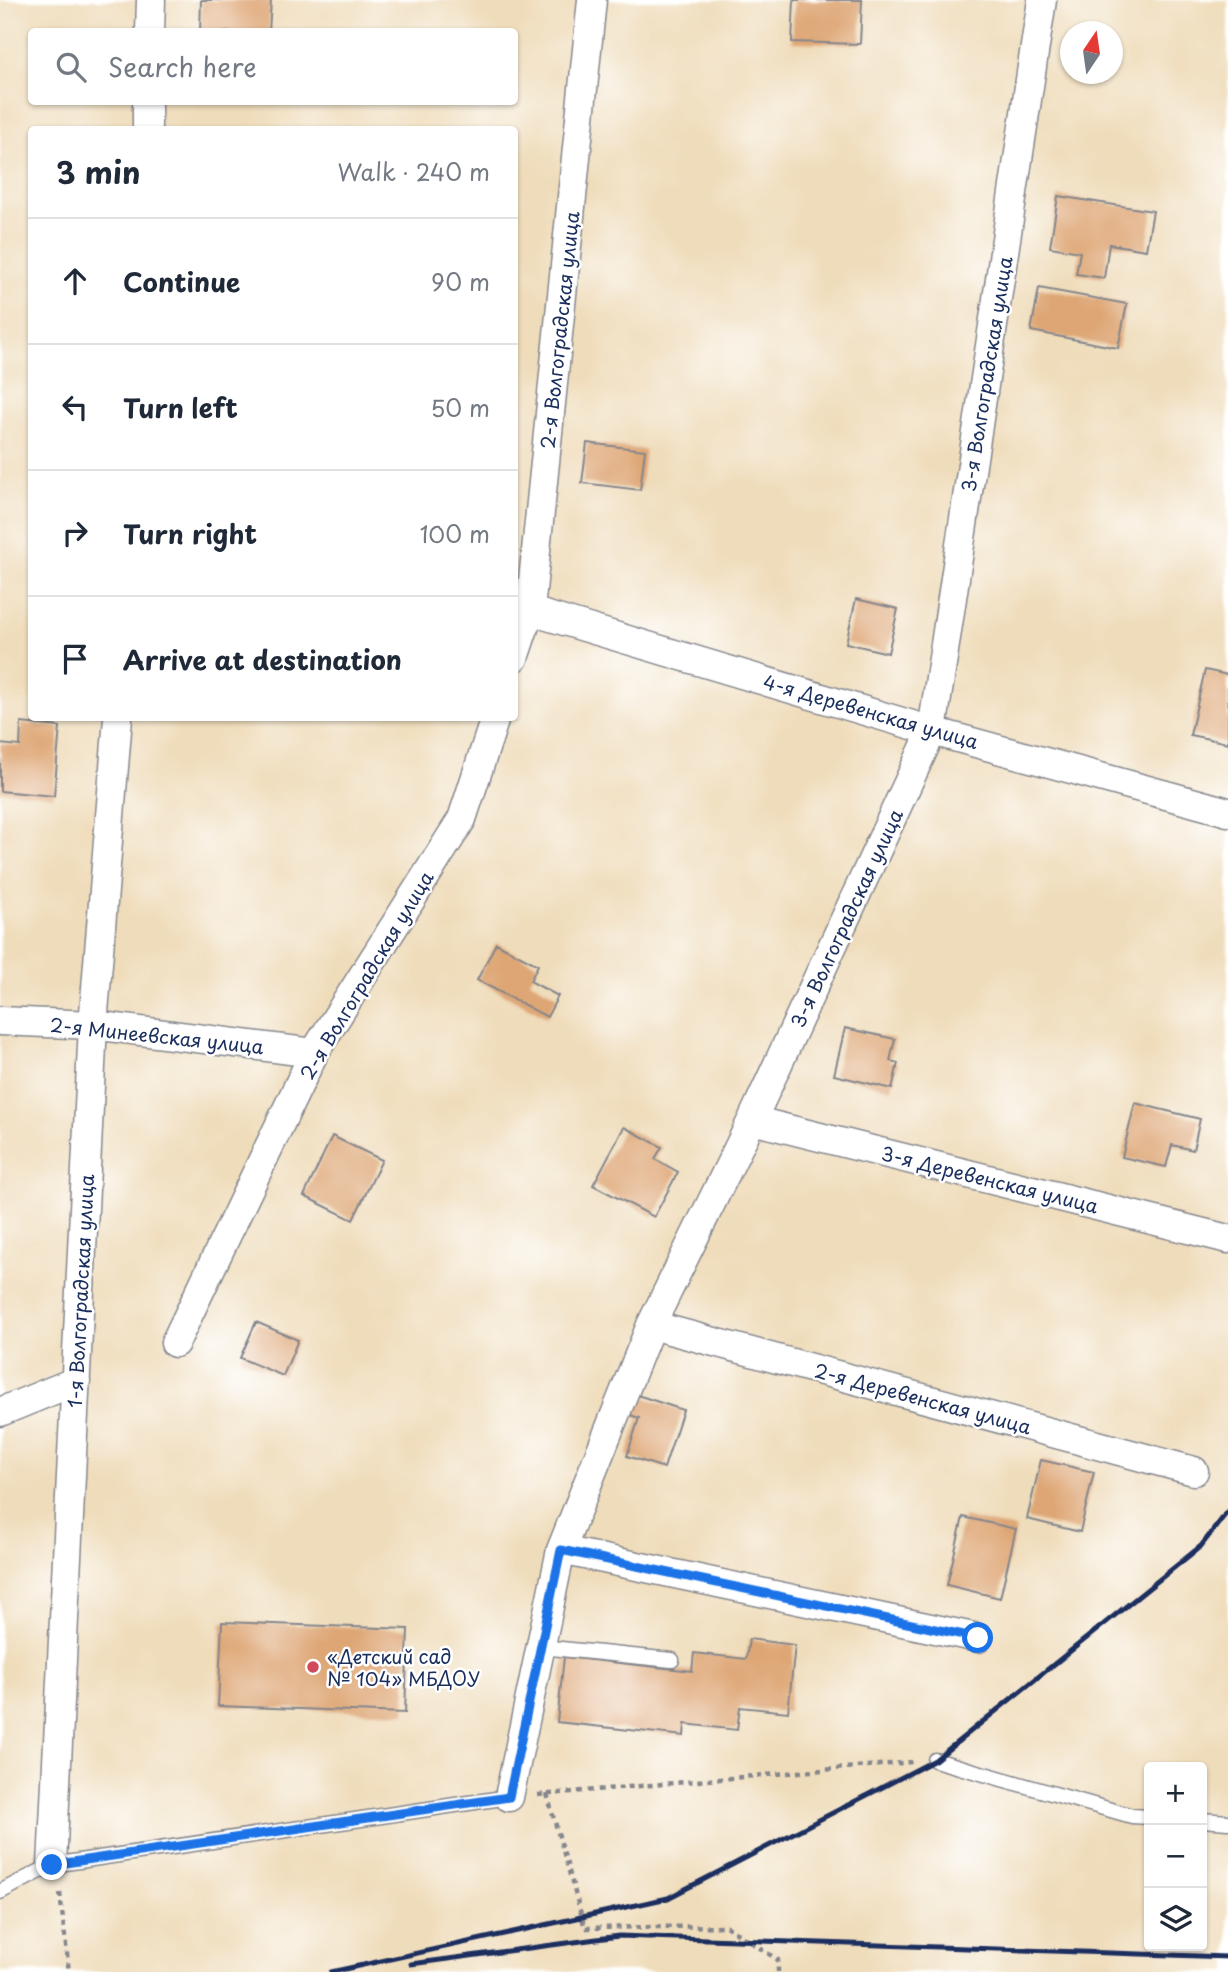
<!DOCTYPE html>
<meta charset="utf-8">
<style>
:root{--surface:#fff;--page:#f2f2f3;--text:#1f2937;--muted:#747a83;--line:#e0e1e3}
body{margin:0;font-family:"Playpen Sans",sans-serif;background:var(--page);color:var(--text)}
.controls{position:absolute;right:21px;bottom:21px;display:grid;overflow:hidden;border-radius:7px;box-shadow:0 2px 5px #0004}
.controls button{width:63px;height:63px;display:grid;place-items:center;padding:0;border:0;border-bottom:2px solid var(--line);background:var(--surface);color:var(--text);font:35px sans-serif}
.compass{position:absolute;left:1060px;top:21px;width:63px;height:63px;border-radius:50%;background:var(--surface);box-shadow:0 2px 5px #0004;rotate:13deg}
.stop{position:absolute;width:21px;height:21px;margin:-16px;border:5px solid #1a73e8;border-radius:50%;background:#fff}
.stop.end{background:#1a73e8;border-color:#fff;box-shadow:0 2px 7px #0008}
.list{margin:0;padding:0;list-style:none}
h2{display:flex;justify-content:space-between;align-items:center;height:91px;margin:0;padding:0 28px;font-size:30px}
h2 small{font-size:23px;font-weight:400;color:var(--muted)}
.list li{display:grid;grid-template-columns:46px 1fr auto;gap:21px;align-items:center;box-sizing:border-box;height:126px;padding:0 28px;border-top:2px solid var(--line)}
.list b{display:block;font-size:26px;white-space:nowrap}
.list em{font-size:23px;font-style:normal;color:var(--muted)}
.icon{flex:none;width:38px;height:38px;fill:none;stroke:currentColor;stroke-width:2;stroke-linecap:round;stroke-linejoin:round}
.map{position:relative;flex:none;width:1228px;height:1972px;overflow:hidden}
.search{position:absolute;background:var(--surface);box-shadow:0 2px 5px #0004;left:28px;top:28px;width:490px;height:77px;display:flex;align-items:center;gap:18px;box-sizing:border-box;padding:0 24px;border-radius:7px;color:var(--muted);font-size:26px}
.panel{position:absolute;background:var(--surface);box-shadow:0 2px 5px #0004;left:28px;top:126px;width:490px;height:595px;border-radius:7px}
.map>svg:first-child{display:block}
.building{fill:#dea675}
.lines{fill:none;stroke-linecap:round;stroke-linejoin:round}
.service-casing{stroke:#85868c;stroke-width:17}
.minor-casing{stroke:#85868c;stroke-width:31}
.path{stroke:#85868c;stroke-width:4.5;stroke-dasharray:5 5;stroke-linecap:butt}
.service{stroke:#fff;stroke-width:14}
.minor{stroke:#fff;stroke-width:28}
.rail{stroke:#1b2f5e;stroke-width:5}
.route{stroke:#1a73e8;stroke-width:9}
.poi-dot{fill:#d1495b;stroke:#fff;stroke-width:2.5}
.labels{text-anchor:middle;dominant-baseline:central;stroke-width:5;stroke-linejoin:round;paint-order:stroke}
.street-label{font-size:19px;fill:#1b2f5e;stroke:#fff}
.poi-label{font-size:19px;fill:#1b2f5e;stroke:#fff;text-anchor:start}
</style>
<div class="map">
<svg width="1228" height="1972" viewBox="0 0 1228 1972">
<rect width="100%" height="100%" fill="#fff"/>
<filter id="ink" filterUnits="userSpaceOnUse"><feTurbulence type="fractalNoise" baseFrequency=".0143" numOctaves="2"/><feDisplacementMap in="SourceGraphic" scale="14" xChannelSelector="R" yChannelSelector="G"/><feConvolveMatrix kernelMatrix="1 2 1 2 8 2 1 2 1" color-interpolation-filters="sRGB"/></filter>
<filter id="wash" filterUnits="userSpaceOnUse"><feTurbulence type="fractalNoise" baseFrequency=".00686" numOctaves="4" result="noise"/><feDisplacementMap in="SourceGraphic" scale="28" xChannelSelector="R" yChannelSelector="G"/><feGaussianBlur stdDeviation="1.57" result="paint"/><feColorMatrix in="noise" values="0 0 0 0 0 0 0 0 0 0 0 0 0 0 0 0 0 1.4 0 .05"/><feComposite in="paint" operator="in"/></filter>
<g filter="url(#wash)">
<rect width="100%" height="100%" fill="#efdcba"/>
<g id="blocks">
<path class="building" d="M201,0H271L269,32H200Z
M794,0H862L860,44L792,42Z
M1058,196L1153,211L1146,250L1109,244L1104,278L1076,274L1080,252L1050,247Z
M1039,288L1127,304L1118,348L1031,331Z
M587,443L645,450L640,490L582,483Z
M856,599L898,609L888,653L846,643Z
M1205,670L1228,675V743L1190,735Z
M21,723L60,727L54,796L0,791V744L20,746Z
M496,943L538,965L530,981L558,996L547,1017L477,980Z
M845,1028L895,1039L890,1061L898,1063L892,1089L834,1075Z
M1135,1103L1200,1119L1193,1150L1172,1145L1166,1167L1122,1157Z
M624,1127L662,1147L655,1159L678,1172L654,1217L593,1185Z
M332,1136L382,1160L353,1220L304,1196Z
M256,1322L298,1340L283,1376L240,1358Z
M631,1393L683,1410L664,1468L627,1456L639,1418L624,1413Z
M1041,1460L1094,1472L1080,1532L1027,1519Z
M963,1517L1016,1529L1000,1598L947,1585Z
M222,1622L408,1629L405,1713L218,1706Z
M749,1639L795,1645L788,1712L740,1707L737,1730L685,1724L684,1736L557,1722L564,1657L692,1671L694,1653L746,1659Z"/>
</g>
</g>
<g filter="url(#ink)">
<use href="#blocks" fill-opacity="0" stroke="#85868c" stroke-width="2"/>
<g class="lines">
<g class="service-casing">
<path id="service" d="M541,1647L672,1660
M935,1760L1132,1816L1149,1817
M1202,1820L1228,1822
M0,1892L52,1865L509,1797"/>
</g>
<g class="minor-casing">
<path id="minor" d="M150,32L151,0
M147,130V102
M514,606L932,731L1228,812
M514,658L530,610L592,0
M0,1021L93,1025L314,1053
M752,1120L1228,1239
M651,1325L1194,1471
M175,1343L314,1053L462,819L495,718
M0,1412L76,1381
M561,1550L978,1638
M509,1797L561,1550L651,1325L752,1120L932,731L1042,0
M52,1865L93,1025L118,718"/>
</g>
<path class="path" d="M547,1794L585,1928L726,1926L778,1960V1972
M538,1795L913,1762
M60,1893L69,1972"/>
<use href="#service" class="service"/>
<use href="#minor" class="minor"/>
<path class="rail" d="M411,1964L619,1936L1228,1957
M331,1972L668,1898L935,1760L1201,1546L1228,1511"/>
</g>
</g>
<g class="lines" filter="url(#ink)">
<path class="route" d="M52,1865L509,1797L561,1550L978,1638"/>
</g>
<circle class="poi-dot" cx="313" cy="1667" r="7"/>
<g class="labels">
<g class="street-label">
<text transform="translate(559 330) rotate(-84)">2-я Волгоградская улица</text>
<text transform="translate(986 374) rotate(-81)">3-я Волгоградская улица</text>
<text transform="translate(871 711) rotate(16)">4-я Деревенская улица</text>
<text transform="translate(846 918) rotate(-65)">3-я Волгоградская улица</text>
<text transform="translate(366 975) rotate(-59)">2-я Волгоградская улица</text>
<text transform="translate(157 1035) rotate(6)">2-я Минеевская улица</text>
<text transform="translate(990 1179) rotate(14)">3-я Деревенская улица</text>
<text transform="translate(80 1291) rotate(-87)">1-я Волгоградская улица</text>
<text transform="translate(923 1398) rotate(15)">2-я Деревенская улица</text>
</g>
<g class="poi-label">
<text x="327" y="1656">«Детский сад<tspan x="327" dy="22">№ 104» МБДОУ</tspan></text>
</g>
</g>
</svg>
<div class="controls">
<button>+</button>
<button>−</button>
<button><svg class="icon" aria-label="layers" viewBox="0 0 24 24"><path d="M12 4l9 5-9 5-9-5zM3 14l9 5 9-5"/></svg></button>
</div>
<svg class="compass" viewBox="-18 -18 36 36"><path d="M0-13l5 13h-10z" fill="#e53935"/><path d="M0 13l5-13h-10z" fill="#747a83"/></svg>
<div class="stop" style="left:978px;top:1638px"></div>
<div class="stop end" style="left:52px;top:1865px"></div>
<div class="search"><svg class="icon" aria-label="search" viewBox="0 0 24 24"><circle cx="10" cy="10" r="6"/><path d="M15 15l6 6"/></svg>Search here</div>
<section class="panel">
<h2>3 min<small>Walk · 240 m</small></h2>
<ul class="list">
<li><svg class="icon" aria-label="ahead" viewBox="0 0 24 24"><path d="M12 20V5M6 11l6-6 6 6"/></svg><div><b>Continue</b></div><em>90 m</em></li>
<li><svg class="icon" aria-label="left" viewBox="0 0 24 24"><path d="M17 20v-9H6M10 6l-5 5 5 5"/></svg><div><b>Turn left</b></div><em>50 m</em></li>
<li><svg class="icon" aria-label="right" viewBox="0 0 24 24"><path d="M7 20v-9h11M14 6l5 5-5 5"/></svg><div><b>Turn right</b></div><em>100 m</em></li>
<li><svg class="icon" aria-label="arrive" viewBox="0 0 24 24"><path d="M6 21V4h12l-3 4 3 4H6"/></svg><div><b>Arrive at destination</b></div></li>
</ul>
</section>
</div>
